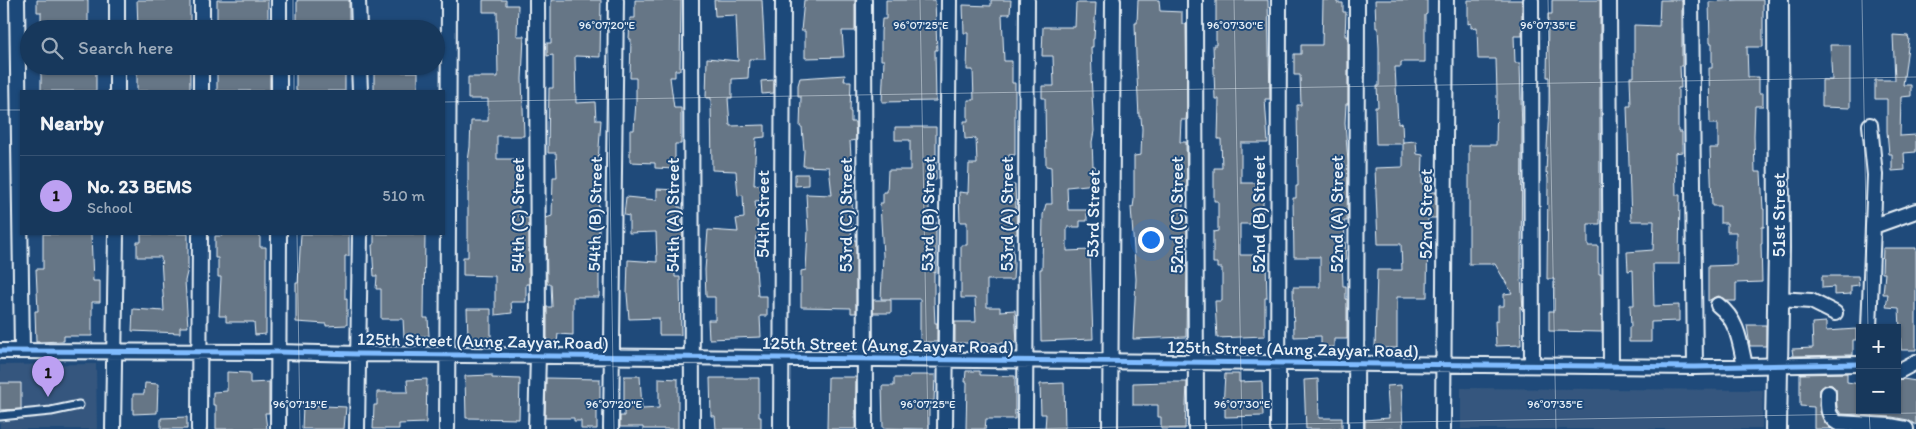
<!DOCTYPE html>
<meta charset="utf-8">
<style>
:root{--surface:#17385c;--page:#244365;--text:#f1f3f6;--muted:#9eacbb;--line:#365272;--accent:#bca0f2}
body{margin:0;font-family:Itim,sans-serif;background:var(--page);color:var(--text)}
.controls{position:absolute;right:15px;bottom:15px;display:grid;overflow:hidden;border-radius:0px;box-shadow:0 1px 4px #0004}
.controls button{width:45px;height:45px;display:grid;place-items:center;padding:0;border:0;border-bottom:1px solid var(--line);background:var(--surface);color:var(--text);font:25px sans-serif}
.you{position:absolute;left:1150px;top:239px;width:18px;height:18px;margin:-12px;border:4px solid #fff;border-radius:50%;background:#1a73e8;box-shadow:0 0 0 8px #1a73e833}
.badge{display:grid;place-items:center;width:32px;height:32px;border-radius:50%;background:var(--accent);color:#111;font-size:16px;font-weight:700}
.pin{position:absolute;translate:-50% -41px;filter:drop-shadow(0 1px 2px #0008)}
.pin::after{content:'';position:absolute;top:26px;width:18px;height:15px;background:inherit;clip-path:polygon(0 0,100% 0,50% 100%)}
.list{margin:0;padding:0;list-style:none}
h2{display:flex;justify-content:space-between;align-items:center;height:65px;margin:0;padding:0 20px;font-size:21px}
h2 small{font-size:16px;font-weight:400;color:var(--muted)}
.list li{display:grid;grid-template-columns:32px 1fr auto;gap:15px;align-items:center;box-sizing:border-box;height:80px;padding:0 20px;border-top:1px solid var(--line)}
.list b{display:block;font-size:19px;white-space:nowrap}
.list p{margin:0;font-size:16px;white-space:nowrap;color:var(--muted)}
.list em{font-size:16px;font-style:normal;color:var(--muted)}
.icon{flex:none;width:28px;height:28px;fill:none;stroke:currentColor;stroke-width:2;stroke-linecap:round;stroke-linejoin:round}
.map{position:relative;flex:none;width:1916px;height:429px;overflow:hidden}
.search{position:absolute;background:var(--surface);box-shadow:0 1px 4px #0004;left:20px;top:20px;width:425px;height:55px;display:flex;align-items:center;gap:12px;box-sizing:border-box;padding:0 18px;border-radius:28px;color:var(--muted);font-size:19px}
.panel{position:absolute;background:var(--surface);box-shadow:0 1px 4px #0004;left:20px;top:90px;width:425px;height:145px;border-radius:0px}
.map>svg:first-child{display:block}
.built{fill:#34577e}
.building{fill:#667686;stroke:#e8f1f8}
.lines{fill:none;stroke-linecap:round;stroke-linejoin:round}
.lane-casing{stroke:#e8f1f8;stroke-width:11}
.street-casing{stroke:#e8f1f8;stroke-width:18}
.secondary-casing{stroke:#e8f1f8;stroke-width:24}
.lane{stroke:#1f4a7a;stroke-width:7}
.street{stroke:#1f4a7a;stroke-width:14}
.secondary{stroke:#1f4a7a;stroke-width:20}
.cycleway-casing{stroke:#1f4a7a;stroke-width:8}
.cycleway{stroke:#80bcff;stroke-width:5}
.ticks{fill:none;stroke:#e8f1f8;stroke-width:1;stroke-opacity:0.45}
.labels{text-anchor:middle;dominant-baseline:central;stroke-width:4;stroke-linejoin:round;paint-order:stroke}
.street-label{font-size:18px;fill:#e8f1f8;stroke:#1f4a7a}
.ticks-label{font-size:12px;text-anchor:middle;fill:#e8f1f8;stroke:#1f4a7a;stroke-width:4;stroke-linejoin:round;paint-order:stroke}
</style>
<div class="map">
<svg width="1916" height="429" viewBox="0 0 1916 429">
<rect width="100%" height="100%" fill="#1f4a7a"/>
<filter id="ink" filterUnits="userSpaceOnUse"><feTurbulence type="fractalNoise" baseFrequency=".02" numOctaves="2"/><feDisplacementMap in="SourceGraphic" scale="10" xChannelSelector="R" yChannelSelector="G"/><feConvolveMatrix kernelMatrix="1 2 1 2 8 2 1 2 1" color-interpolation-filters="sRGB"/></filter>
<g filter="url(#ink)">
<path class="built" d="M96,364L97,429H0V365Z
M1461,388L1763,390L1762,429H1461Z"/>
<path class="building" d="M37,0H88V29L41,27V12H37Z
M137,0H190V29H138Z
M217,0H268V29H217Z
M297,0H349V29H297Z
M483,0H506V5H518L517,36H524L522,79L524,136H497V159H518L519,217L529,218V284H526V302H511L512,313L495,315V276L463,275V257H468V161L470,147L471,121H488V99H468V77H498L497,12H483Z
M551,0H601L600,57L575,56L576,103L595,102L596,120H601L596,190H598L599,220V297H573V335L558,334L557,343L547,342V307H552L551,284H547L546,218L552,216L553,177H557L556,153H548L549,88H553V55L547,56V43H551Z
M635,0H681L680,70H675V77H670L674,108H681V144H675V169L655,168V163L630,162V130H634L636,101V78H630L631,39H629L630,18H635Z
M714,0H762L765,59H749L748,78L732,79V98H728L730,126L765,125V137L756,138L754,185L762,184L763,200L755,201L759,236H756L755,254L758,296H767V316H760L761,337L709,339L708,320H715V297H706L705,270L708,230L738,232L736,219L744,218L743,195L738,196L736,171L712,170L711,98H706L707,58L738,61L736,15L715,16Z
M804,0H855V31H842L844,57L805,58V31H801Z
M886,0H935L937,50H935L936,101L882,102L884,60H881V32L882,19H886Z
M991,0H1011L1010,14H1002L1004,61H1012V83H1015V155H1009L1008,185H1015L1017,234H1012L1014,264L1013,280H987V307H1000V311L1015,310L1017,343H955V322H976L975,298H961V245H967V222H960L959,192L968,193L969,164H977L976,138L965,139L964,121H968V100H974L973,70H967L968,33H964L963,5L991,6Z
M1138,0H1159L1160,11L1182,12V24H1186L1187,110L1186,120H1181L1180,142H1186L1187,191H1183V216H1187V239H1183V266H1187L1186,337L1133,339L1136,279L1131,207H1133L1134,200V156L1141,155L1142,129L1141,117H1139L1136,56L1135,23H1137Z
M1216,0H1268L1270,99H1265L1268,143H1241V183H1263V212H1261V224H1240V255H1260V263H1266L1267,298H1265V336L1217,338L1215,301H1222V268H1217V263H1213V232L1218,231V201H1214V168H1222L1221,139H1218L1219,99H1215L1213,45H1216Z
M1323,0H1337V3H1343V12H1346L1345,36H1348V104H1346L1345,123L1348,162L1347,221H1344L1346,260L1342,261L1343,286H1346V299H1347V339H1334V347H1321V336L1294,337L1293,287H1320V257H1294L1293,198H1296V186H1298L1297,105H1301L1300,75H1294V54H1301V45H1322Z
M1375,0H1427V14L1425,15V62H1401V67H1395L1398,124L1402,123L1403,144H1376L1375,107H1378L1377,86H1379V48L1378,28H1376Z
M1468,0H1522V36H1514L1515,63H1520L1522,132L1521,276L1523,311L1520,306L1521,345L1496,346L1495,321H1498V306H1504V294L1512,293L1495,264H1469V145H1496L1497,94L1496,59H1478L1477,27L1471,28V23L1468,24Z
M1552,0H1600V224H1588V246H1598V263H1599V274H1601L1602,332L1549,331V311H1554V279H1547L1548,179L1547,172L1546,173L1549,102V77H1547L1548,14H1552Z
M1660,0H1682V66H1680L1681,88H1678V132H1682V152L1675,153L1676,195H1680L1679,264H1653L1654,306L1679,305V321L1651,322V342H1629V327H1631L1630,305H1634L1633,270L1628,271L1627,252L1653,250L1654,221H1631L1627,106H1631L1630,77H1634V25L1659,26Z
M1739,0H1763V47H1747L1748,77H1759V93H1763V106H1755L1754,136L1755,172H1761L1763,209H1764V227H1762V244H1761L1762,282L1736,283V301H1727L1719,296L1715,297L1708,301V266L1736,265V232H1727V223H1720V206H1712L1710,148H1718V124H1710L1709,68H1712V43H1710L1709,2Z
M1076,3H1096L1094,39H1093V47H1091L1092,75H1091L1094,131L1092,142L1093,166H1095L1096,184L1067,187L1068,210H1087V221H1080V227H1067V251L1090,250L1093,339L1041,341L1040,269H1042L1043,215L1046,204H1052L1051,167L1046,166L1045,98H1042V86H1054L1053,56H1042L1043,27H1075Z
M1893,35L1908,36L1909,39L1903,85H1911V96L1901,97L1900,136L1916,135V152L1904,153L1905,170L1892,171V154H1889L1887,131V99H1875V80H1895Z
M1830,45H1850V108L1822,107V80H1832Z
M41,66H66V70H96V91H41Z
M137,66H190V91H137Z
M217,66H270V91H217Z
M296,66H345V91H296Z
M374,66H402V72H418V91H374Z
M845,75L844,81H851L850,112H851V122H855L856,140L850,141L853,187L851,240H856V313H851V308L801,307V271L806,270L808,231L806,194L832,195L829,167L803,166L804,151L802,127H800L801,97H798V85L800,78Z
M774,80V93L762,94L761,81Z
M895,127H936V180H929V222H936V273L934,272V302L935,323H937V342H920V299H881L883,256L880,203H883V192H887L888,170H910V140H895Z
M1416,141L1417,154L1423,155L1422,184H1425V192H1436V218H1428L1427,297H1397V348H1375L1377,270H1402L1401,244H1378L1375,168L1403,167V142Z
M795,174H808V185L795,186Z
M657,189L678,190V207H681L683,239L677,240L678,254H675V277H680L681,335H659V318L629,319L627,294L628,260L657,262L656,232L629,233V216L624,215L626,197L657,200Z
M43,234H91L93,281H100V302H92V336H64V341L36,342L35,311H38L36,269H43Z
M141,234H188V268L185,281L188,327H180V333L132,331L133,309L164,311L161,257H137V242H141Z
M222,234H260V247H266V334L255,335L254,322H226V316H219L221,277H218V258H215V236H222Z
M301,234H349V256H345V299H347V325L326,326V324L296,322V283H298Z
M374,234H425L424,318H428L429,336L404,337L403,319H381V289H376L377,276H374L372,245H374Z
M1883,248H1916V350H1901L1899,308L1886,307L1888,294H1883L1885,273H1882Z
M1822,276H1858L1859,285L1851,286V294L1834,295V287L1822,288Z
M873,300H891V313H873Z
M467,309H491V338H468Z
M1826,322V331L1856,329V340H1853V355L1793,356L1792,349L1813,348L1812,323Z
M1747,325H1766V346H1750Z
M966,371H980V375L1015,376V419H986L985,429H966L967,382H965Z
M227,372L250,373V383L269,382V413H265L267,429H216V405H213V392L227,391Z
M1847,373V382L1860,384V410H1897L1899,380L1903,379L1916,381V425L1908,420L1892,417L1841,414L1837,408L1836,389L1832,385L1828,384L1820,389L1819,406L1824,421L1831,429H1814V407L1800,406V374Z
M1225,374H1239V382L1262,381L1263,416L1225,417V407H1223Z
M492,375V378L520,379L519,419L466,418L465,376Z
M910,375H935L934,401H929V429L883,428L882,386H894V378H909Z
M624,376H640L642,409L659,408V378L678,379V429H643V427H620V416H624Z
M828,377H856L855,429H827Z
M546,378L600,379V403H597V429H581V421H574V418H545Z
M710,378H759V417H761V429H716L715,416H711Z
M427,379L426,423L399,424V429H373L374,405H377V392H408L407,380Z
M1318,379L1319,418H1342V429H1306L1304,380Z
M1168,382H1187L1185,429H1161V417H1158V405H1133V383Z
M0,383H21V409L0,410Z
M145,383L158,384L157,413L133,414V394H144Z
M1064,383L1065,429H1045L1046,414H1041L1040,384Z
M1401,385L1403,429H1365V420L1389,418L1387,386Z
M303,405L346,407L344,429H302Z
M187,417V429H161V418Z"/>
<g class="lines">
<g class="lane-casing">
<path id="lane" d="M0,416L51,411L79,405"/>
</g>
<g class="street-casing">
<path id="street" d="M17,0L22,351
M358,0L359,29
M691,0L692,429
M864,0L865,429
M1195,0L1196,429
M1531,0L1532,365
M1609,0L1611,366
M1691,0L1695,367
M117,29V0
M202,29V0
M279,29V0
M359,66L360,91
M117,91V66
M201,91V66
M279,91V66
M1874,226L1916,211
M1778,299L1811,301L1835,313
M1718,305C1738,320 1740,343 1745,366
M1869,328L1875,175L1870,125
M0,351L279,352L358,354L1695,367L1860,364
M1899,371L1916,362
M1828,393C1828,405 1826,416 1838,423L1890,426L1906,429
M113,429L116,234
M199,429L200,234
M278,429L279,234
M357,429L360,234
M447,429L449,0
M536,429L538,356L537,0
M611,429L616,0
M781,429L783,0
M945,429L949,0
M1025,429L1027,0
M1110,429L1113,0
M1278,429L1279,0
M1356,429L1357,0
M1443,429L1446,0"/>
</g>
<g class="secondary-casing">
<path id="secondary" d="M1776,429L1779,248L1778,0"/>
</g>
<use href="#lane" class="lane"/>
<use href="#street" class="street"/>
<use href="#secondary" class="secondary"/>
<g class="cycleway-casing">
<path id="cycleway" d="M0,351L279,352L358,354L1695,367L1860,364"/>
</g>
<use href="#cycleway" class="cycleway"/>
</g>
</g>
<path class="ticks" d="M293,0V29M607,0L614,429M920,0L928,429M1234,0L1242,429M1548,0L1556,429M1862,0L1868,328M294,66V91M444,102L1916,77M0,110H21M297,234L300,429M1869,410L1870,429M1008,429L1916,413"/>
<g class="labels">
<g class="street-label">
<text transform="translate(595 214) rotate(-89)">54th (B) Street</text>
<text transform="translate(763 214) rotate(-90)">54th Street</text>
<text transform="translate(928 214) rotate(-89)">53rd (B) Street</text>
<text transform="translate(1007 214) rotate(-90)">53rd (A) Street</text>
<text transform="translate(1093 214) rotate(-89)">53rd Street</text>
<text transform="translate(1259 214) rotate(-90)">52nd (B) Street</text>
<text transform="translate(1337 214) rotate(-90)">52nd (A) Street</text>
<text transform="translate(1426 214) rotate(-90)">52nd Street</text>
<text transform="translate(518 215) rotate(-90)">54th (C) Street</text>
<text transform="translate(673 215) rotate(-90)">54th (A) Street</text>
<text transform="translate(846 215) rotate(-90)">53rd (C) Street</text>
<text transform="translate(1177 215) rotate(-90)">52nd (C) Street</text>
<text transform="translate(1779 215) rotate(-90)">51st Street</text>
<text transform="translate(483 341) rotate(1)">125th Street (Aung Zayyar Road)</text>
<text transform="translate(888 345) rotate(1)">125th Street (Aung Zayyar Road)</text>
<text transform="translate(1293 349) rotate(1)">125th Street (Aung Zayyar Road)</text>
</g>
</g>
<g class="ticks-label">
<text x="607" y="29">96°07'20"E</text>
<text x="921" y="29">96°07'25"E</text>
<text x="1235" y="29">96°07'30"E</text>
<text x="1548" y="29">96°07'35"E</text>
<text x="300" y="408">96°07'15"E</text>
<text x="614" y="408">96°07'20"E</text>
<text x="928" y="408">96°07'25"E</text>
<text x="1242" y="408">96°07'30"E</text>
<text x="1555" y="408">96°07'35"E</text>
</g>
</svg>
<div class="controls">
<button>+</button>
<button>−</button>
</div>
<div class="you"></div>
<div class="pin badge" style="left:48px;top:397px">1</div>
<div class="search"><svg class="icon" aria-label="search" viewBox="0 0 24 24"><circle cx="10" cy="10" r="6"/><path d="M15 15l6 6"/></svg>Search here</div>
<section class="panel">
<h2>Nearby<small></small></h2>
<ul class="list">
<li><span class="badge">1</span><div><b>No. 23 BEMS</b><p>School</p></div><em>510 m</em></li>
</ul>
</section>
</div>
